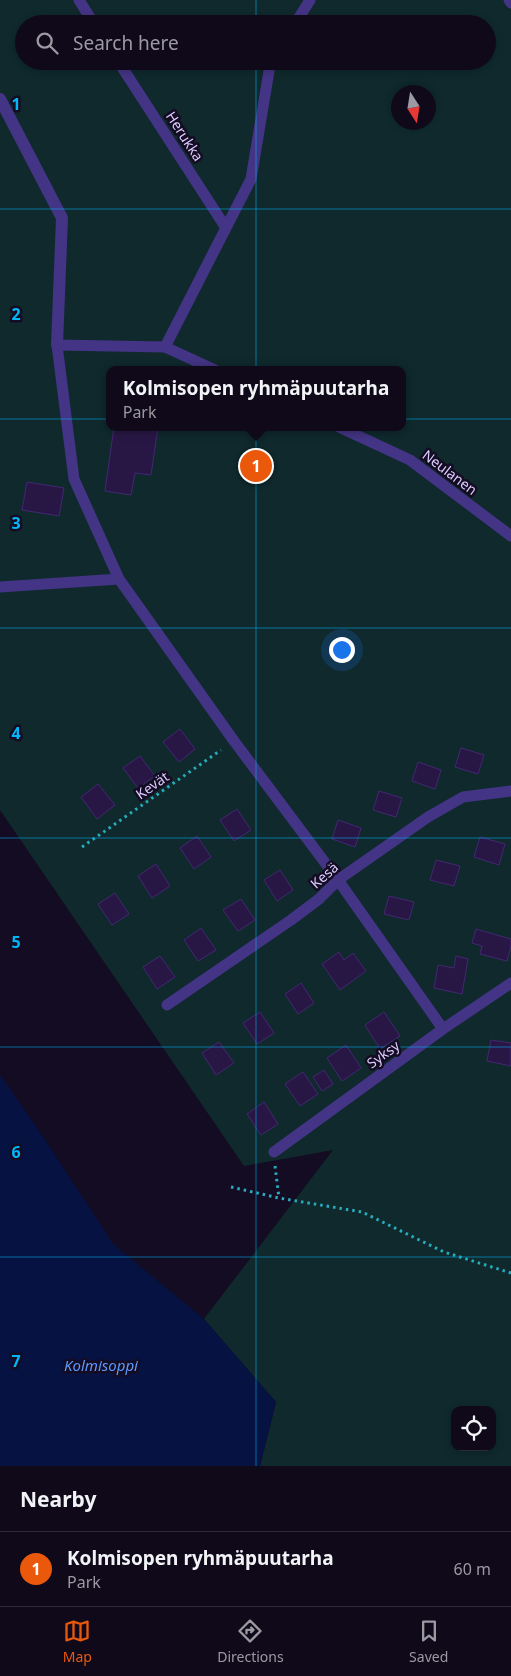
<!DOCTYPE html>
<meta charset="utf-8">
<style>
:root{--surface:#0f091a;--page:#181223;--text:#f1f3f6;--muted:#9b9aa2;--line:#2f2a39;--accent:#ea580c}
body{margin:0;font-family:"Noto Sans",sans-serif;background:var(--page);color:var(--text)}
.controls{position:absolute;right:15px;bottom:15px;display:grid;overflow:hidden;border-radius:10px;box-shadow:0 2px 8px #0003}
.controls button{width:45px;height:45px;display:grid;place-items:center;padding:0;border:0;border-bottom:1px solid var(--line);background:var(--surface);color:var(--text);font:25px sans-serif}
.compass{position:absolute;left:391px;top:85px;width:45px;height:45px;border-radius:50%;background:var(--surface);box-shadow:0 2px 8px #0003;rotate:168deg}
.you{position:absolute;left:341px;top:649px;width:18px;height:18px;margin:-12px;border:4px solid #fff;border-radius:50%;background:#1a73e8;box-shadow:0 0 0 8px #1a73e833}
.badge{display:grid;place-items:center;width:32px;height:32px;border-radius:50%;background:var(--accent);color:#fff;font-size:16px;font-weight:700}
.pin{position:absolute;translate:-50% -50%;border:2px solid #fff;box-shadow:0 1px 5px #0006}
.popup{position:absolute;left:106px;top:366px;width:300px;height:65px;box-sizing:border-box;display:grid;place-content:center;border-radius:10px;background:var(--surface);filter:drop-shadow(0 1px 4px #0005);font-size:16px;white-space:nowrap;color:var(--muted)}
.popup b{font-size:19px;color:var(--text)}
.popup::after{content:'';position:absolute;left:50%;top:100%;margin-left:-10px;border:10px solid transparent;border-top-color:var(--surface)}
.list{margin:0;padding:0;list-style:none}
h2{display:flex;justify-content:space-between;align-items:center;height:65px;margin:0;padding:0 20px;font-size:21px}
h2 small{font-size:16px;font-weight:400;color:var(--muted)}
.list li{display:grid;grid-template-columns:32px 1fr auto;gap:15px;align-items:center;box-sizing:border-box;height:75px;padding:0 20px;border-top:1px solid var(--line)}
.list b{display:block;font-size:19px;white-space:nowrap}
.list p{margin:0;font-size:16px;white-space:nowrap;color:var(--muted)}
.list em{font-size:16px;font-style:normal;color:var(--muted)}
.icon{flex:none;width:28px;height:28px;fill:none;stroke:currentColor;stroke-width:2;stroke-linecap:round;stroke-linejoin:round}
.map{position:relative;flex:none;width:511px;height:1466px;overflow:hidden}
.search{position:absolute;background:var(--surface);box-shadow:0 2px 8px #0003;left:15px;right:15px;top:15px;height:55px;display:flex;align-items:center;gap:12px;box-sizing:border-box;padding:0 18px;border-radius:28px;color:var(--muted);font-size:19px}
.sheet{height:140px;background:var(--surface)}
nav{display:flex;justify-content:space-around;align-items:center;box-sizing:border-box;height:70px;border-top:1px solid var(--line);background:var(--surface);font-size:14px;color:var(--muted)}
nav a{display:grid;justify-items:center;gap:2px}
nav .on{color:var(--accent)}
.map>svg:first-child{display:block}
.green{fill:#0f292d;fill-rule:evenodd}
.water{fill:#061242}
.building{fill:#281745;stroke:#432773}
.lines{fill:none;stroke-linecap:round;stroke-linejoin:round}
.path{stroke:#26acbb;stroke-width:3;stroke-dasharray:2.5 4;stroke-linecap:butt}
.lane{stroke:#443485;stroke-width:11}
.street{stroke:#443485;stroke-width:12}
.grid{fill:none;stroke:#00b7f9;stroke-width:1;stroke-opacity:0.55}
.labels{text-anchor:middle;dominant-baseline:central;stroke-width:5;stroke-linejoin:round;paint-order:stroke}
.street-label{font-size:14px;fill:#dcceff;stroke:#140c23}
.water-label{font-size:15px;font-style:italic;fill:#5c99ff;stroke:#140c23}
.grid-label{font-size:16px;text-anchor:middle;font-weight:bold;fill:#00b7f9;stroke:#140c23;stroke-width:5;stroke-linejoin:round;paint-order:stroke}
</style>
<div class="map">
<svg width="511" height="1466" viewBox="0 0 511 1466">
<rect width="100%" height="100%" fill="#140c23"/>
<path class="green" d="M0,0H511V1466H260L276,1402L204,1319L333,1150L244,1166L0,810ZM24,24H487V61H24ZM398,92H428V122H398ZM110,370H402V427H110ZM455,1410H492V1447H455Z"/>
<path class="water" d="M0,1075L42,1135L113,1244L204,1319L276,1402L260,1466H0Z"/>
<path class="building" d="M114,427H158L151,475L135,473L131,495L105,491Z
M27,482L64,488L59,516L22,510Z
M180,729L195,749L179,762L163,742Z
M461,748L484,755L478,774L455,767Z
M140,756L155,776L138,788L123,768Z
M418,762L441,770L435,789L412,781Z
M98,784L115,805L97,819L81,797Z
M379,791L402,798L396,817L373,810Z
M237,809L251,830L234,841L220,820Z
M338,820L361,828L355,847L332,839Z
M197,836L211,857L194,869L180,848Z
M480,837L505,844L499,865L474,857Z
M436,860L460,866L454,886L430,880Z
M156,864L170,886L152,898L138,876Z
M280,870L293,890L277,901L264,880Z
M115,893L129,914L112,925L98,904Z
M389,896L414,902L409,920L384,914Z
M241,899L255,920L238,931L223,910Z
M201,928L216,950L198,961L184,940Z
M476,929L511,939V946L507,961L480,954L482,946L472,943Z
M339,952L344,960L353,953L366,971L340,990L322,964Z
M160,956L175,977L157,989L143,967Z
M456,956L468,959L462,994L434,988L438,965L454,968Z
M301,983L314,1003L298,1014L285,994Z
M260,1012L274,1033L257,1044L243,1023Z
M384,1012L400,1036L380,1049L365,1025Z
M491,1040L511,1043V1066L487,1061Z
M219,1042L234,1063L216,1075L202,1053Z
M346,1045L361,1068L342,1081L327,1058Z
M324,1070L333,1084L322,1091L313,1077Z
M303,1072L318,1094L300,1106L285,1084Z
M264,1102L278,1124L261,1135L247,1114Z"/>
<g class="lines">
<path class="path" d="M82,847L221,750
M275,1166L279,1198
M231,1187L279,1198L362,1212L444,1252L511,1273"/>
<path class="lane" d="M79,0L94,24
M509,0L511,3
M295,24L310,0
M118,61L226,228
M165,347L251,179L270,65L272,61
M339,427L410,460L511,536
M119,579L74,479L57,345L165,347L215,370
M0,587L119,579L234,741L338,880L443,1029
M167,1005L291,920L319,899L338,880L428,817L463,797L511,791
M274,1152L443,1029L511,983"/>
<path class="street" d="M0,99L62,218L57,345"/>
</g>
<path class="grid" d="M256,0V24M256,61V1466M0,209H511M0,419H511M0,628H511M0,838H511M0,1047H511M0,1257H511"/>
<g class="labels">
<g class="street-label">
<text transform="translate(185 136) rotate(57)">Herukka</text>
<text transform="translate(450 472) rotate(37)">Neulanen</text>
<text transform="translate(152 785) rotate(-35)">Kevät</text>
<text transform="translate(324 875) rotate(-42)">Kesä</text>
<text transform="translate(383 1054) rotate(-36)">Syksy</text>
</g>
<g class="water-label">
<text x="101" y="1365">Kolmisoppi</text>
</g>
</g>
<g class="grid-label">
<text x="16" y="110">1</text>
<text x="16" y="320">2</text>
<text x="16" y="529">3</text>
<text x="16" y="739">4</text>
<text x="16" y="948">5</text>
<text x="16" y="1158">6</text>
<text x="16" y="1367">7</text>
</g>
</svg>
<div class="controls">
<button><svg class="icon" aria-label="locate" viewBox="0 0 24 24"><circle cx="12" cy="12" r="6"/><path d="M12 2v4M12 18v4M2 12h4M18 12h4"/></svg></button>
</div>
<svg class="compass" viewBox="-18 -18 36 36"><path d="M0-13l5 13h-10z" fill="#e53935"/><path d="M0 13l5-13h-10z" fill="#9b9aa2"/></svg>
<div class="you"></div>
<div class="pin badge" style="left:256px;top:466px">1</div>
<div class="popup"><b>Kolmisopen ryhmäpuutarha</b>Park</div>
<div class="search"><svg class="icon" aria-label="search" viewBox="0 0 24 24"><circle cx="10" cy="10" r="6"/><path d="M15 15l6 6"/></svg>Search here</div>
</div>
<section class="sheet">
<h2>Nearby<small></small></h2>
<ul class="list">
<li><span class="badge">1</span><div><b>Kolmisopen ryhmäpuutarha</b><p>Park</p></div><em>60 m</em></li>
</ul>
</section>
<nav>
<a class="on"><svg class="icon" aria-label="map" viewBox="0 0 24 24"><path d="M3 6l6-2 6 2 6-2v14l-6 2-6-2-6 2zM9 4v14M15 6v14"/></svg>Map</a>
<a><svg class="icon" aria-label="directions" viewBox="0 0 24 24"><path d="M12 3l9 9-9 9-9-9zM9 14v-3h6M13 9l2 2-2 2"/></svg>Directions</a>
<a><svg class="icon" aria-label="saved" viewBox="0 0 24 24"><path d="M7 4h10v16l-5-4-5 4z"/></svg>Saved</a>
</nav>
